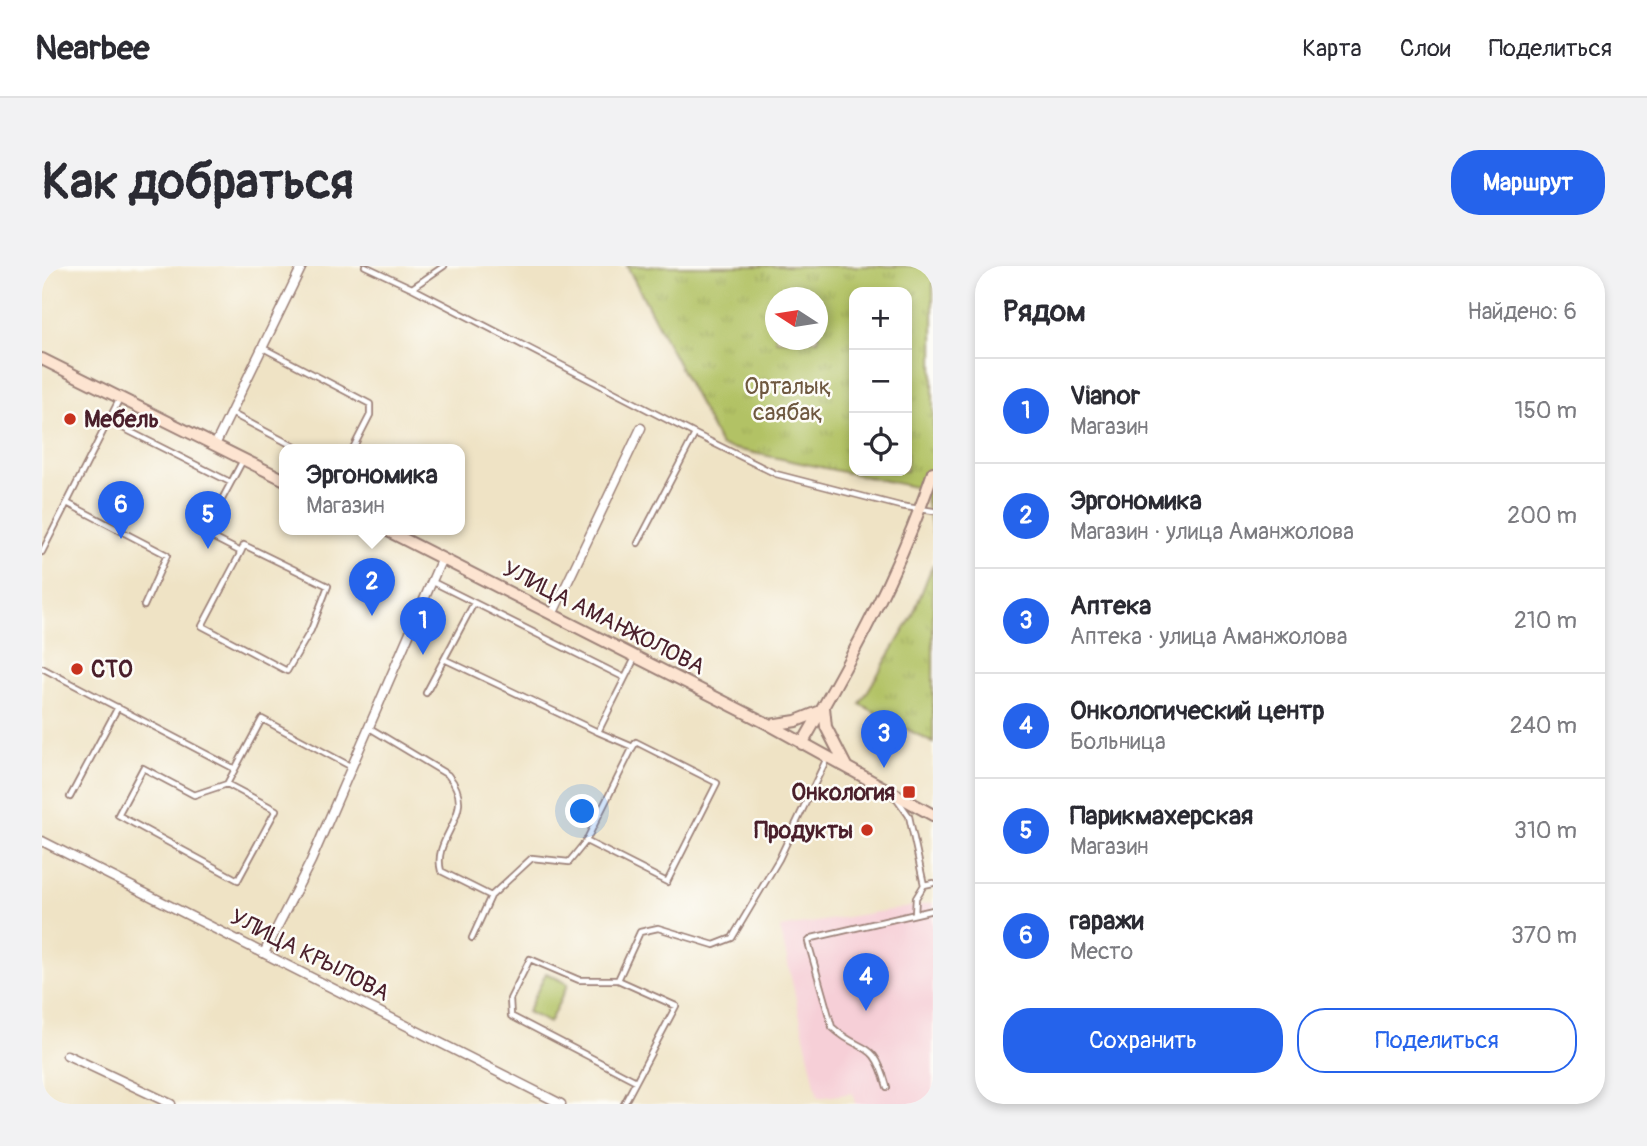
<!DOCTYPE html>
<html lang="ru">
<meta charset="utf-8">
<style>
:root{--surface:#fff;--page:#f2f2f3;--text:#2b2b33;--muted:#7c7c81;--line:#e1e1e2;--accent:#2563eb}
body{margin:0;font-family:Pangolin,sans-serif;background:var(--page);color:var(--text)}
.controls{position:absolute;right:21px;top:21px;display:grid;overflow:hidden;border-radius:14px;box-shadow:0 4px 10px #0003}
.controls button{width:63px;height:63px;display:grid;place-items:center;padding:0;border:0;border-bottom:2px solid var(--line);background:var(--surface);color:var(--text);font:35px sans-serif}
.compass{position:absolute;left:723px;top:21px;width:63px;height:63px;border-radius:50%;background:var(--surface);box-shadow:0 4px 10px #0003;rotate:282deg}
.you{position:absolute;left:541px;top:546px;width:24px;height:24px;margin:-18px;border:5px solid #fff;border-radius:50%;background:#1a73e8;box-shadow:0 0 0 10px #1a73e833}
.badge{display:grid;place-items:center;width:46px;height:46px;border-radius:50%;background:var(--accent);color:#fff;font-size:23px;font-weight:700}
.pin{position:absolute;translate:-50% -58px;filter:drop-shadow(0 2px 4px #0008)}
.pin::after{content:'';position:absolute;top:37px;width:24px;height:21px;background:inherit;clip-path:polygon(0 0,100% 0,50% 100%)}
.popup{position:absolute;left:237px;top:178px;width:186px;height:91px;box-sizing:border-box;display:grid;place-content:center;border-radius:14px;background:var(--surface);filter:drop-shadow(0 2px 5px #0005);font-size:23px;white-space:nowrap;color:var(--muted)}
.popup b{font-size:26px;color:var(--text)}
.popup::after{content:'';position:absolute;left:50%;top:100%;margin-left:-14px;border:14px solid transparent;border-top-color:var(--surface)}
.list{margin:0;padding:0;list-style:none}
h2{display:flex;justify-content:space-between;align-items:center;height:91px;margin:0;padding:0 28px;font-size:30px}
h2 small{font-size:23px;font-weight:400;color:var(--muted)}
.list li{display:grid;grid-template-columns:46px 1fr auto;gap:21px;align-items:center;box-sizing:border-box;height:105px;padding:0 28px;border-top:2px solid var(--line)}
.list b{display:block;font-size:26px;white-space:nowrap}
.list p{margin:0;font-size:23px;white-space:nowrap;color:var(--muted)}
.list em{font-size:23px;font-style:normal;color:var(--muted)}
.actions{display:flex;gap:14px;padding:21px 28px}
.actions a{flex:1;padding:16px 0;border:2px solid var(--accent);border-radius:28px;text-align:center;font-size:24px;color:var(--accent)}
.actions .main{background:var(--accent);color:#fff}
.icon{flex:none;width:38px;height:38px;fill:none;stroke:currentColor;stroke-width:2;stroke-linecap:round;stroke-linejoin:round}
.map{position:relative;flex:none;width:891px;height:838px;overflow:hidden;border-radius:28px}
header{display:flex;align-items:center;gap:42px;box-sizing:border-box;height:98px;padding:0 35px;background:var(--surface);border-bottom:2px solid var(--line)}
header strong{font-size:33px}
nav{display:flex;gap:38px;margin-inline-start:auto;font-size:24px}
.intro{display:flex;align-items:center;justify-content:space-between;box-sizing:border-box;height:168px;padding:0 42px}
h1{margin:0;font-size:49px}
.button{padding:18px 32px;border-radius:28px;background:var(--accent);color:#fff;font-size:24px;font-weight:700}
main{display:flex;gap:42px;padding:0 42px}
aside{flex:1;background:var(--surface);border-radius:28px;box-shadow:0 4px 10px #0003}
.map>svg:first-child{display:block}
.built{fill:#f6cfd7}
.grass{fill:url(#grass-tufts);stroke:#7e7048;stroke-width:2;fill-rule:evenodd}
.pitch{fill:#b2c265;stroke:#7e7048;stroke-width:2}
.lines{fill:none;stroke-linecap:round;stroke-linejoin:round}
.service-casing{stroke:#9c8178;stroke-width:8}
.minor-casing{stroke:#9c8178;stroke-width:11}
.secondary-casing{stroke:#9c8178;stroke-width:14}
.service{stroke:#fff;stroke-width:4.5}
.minor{stroke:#fff;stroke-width:8}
.secondary{stroke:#fde4d1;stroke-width:10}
.poi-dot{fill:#c8321e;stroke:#fdfcf7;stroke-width:2.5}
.labels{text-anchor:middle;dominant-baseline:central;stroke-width:5;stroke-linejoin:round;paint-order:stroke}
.park-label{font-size:23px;fill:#6e583f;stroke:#fdfcf7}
.poi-label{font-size:23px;font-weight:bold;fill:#4a1f2b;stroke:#fdfcf7;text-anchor:start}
.street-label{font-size:23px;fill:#4a1f2b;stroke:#fdfcf7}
</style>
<header>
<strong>Nearbee</strong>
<nav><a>Карта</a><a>Слои</a><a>Поделиться</a></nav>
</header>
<div class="intro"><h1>Как добраться</h1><a class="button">Маршрут</a></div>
<main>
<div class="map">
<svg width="891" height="838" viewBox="0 0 891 838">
<defs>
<pattern id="grass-tufts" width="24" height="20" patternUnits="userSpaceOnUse" patternTransform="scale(1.75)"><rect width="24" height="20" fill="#b2c265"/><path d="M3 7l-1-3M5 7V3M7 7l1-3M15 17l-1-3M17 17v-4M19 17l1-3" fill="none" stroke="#9ba658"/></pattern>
</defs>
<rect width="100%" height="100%" fill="#fdfcf7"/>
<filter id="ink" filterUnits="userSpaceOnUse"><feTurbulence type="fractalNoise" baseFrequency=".0143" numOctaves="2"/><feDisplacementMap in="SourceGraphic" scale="14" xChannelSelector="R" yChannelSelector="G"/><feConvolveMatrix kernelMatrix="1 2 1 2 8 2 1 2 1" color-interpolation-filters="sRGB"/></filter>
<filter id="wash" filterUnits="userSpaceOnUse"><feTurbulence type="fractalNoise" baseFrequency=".00686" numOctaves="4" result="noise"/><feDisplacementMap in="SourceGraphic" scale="28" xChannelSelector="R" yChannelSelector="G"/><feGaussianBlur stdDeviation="1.57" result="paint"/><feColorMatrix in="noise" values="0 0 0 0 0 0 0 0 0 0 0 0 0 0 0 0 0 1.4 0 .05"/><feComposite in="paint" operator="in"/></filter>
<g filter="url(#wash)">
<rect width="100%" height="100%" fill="#efe3c5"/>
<path class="built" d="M891,637V838H813L811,827L776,832L738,662Z"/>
<path class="grass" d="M585,0H891V268L882,223L679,180ZM812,26H865V205H812ZM734,32H776V74H734Z
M891,298V477L818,438L870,351Z"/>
<path class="pitch" d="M504,707L526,718L507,757L485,746Z"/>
</g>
<g filter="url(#ink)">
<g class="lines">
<g class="service-casing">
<path id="service" d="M323,0L370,22L402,0
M370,22L653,168
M221,82L328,138V149L310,184
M189,147L259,184
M67,155L188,216
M25,237L125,289L102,340
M596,277L653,168L734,208L858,240L891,245
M0,286L77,134
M199,286L160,360L245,405L269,364L286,320L202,279L199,286L162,267L201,194
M389,315L583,412
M404,394L556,466
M0,402L193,503
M384,427L432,337
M326,461L406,509C438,548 389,569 399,605L449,630L490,592L527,596L544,575
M591,481L544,575L625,616L675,517L594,476L591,481L556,466L593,392
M185,518L234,544L196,614L76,549L101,502L152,529L185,518L220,453L308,500
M28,531L76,441
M855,533L867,550L882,619L891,617
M873,648L874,632L882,619
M430,672L449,630
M576,714H537L488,693L468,733L469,750L594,815
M845,821C831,770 821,790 790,761L766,676L770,672L891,644
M582,838L634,740L576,714L598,666L616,662L672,679L690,672L737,593L785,492"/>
</g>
<g class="minor-casing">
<path id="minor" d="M173,179L260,0
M510,349L599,162
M0,575L519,838
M222,687L269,595L400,292
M25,789L129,838"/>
</g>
<g class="secondary-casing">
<path id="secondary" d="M0,93L243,214
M344,264L728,459L891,549
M782,441L784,461L804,500
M728,459L754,455L779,445
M760,478C811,390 859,302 891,206"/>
</g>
<use href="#service" class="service"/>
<use href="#minor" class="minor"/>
<use href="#secondary" class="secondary"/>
</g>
</g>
<g class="poi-dot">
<circle cx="28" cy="153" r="7"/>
<circle cx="35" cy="403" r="7"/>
<rect x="860" y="519" width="14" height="14" rx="3.5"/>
<circle cx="825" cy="564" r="7"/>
</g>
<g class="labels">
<g class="park-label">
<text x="746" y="120">Орталық<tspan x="746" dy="26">саябақ</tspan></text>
</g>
<g class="poi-label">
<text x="42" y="153">Мебель</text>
<text x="49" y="403">СТО</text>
<text x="853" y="526" text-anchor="end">Онкология</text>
<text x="811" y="564" text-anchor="end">Продукты</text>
</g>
<g class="street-label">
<text transform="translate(562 352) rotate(27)">УЛИЦА АМАНЖОЛОВА</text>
<text transform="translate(268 689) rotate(27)">УЛИЦА КРЫЛОВА</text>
</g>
</g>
</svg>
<div class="controls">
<button>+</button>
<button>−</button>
<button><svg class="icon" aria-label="locate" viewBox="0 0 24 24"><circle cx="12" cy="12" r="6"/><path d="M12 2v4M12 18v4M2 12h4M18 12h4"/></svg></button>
</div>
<svg class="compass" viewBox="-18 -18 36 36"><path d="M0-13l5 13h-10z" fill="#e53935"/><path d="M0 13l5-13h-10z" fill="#7c7c81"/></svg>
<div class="you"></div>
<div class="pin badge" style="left:381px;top:389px">1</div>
<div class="pin badge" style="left:330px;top:350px">2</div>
<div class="popup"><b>Эргономика</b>Магазин</div>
<div class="pin badge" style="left:842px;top:502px">3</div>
<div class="pin badge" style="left:824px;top:745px">4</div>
<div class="pin badge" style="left:166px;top:283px">5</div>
<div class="pin badge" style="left:79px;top:273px">6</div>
</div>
<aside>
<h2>Рядом<small>Найдено: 6</small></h2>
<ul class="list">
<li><span class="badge">1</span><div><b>Vianor</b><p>Магазин</p></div><em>150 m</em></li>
<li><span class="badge">2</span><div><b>Эргономика</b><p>Магазин · улица Аманжолова</p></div><em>200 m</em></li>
<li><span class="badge">3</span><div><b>Аптека</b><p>Аптека · улица Аманжолова</p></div><em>210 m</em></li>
<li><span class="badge">4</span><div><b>Онкологический центр</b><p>Больница</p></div><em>240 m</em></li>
<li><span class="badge">5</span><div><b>Парикмахерская</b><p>Магазин</p></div><em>310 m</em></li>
<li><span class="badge">6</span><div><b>гаражи</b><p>Место</p></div><em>370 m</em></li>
</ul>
<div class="actions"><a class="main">Сохранить</a><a>Поделиться</a></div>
</aside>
</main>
